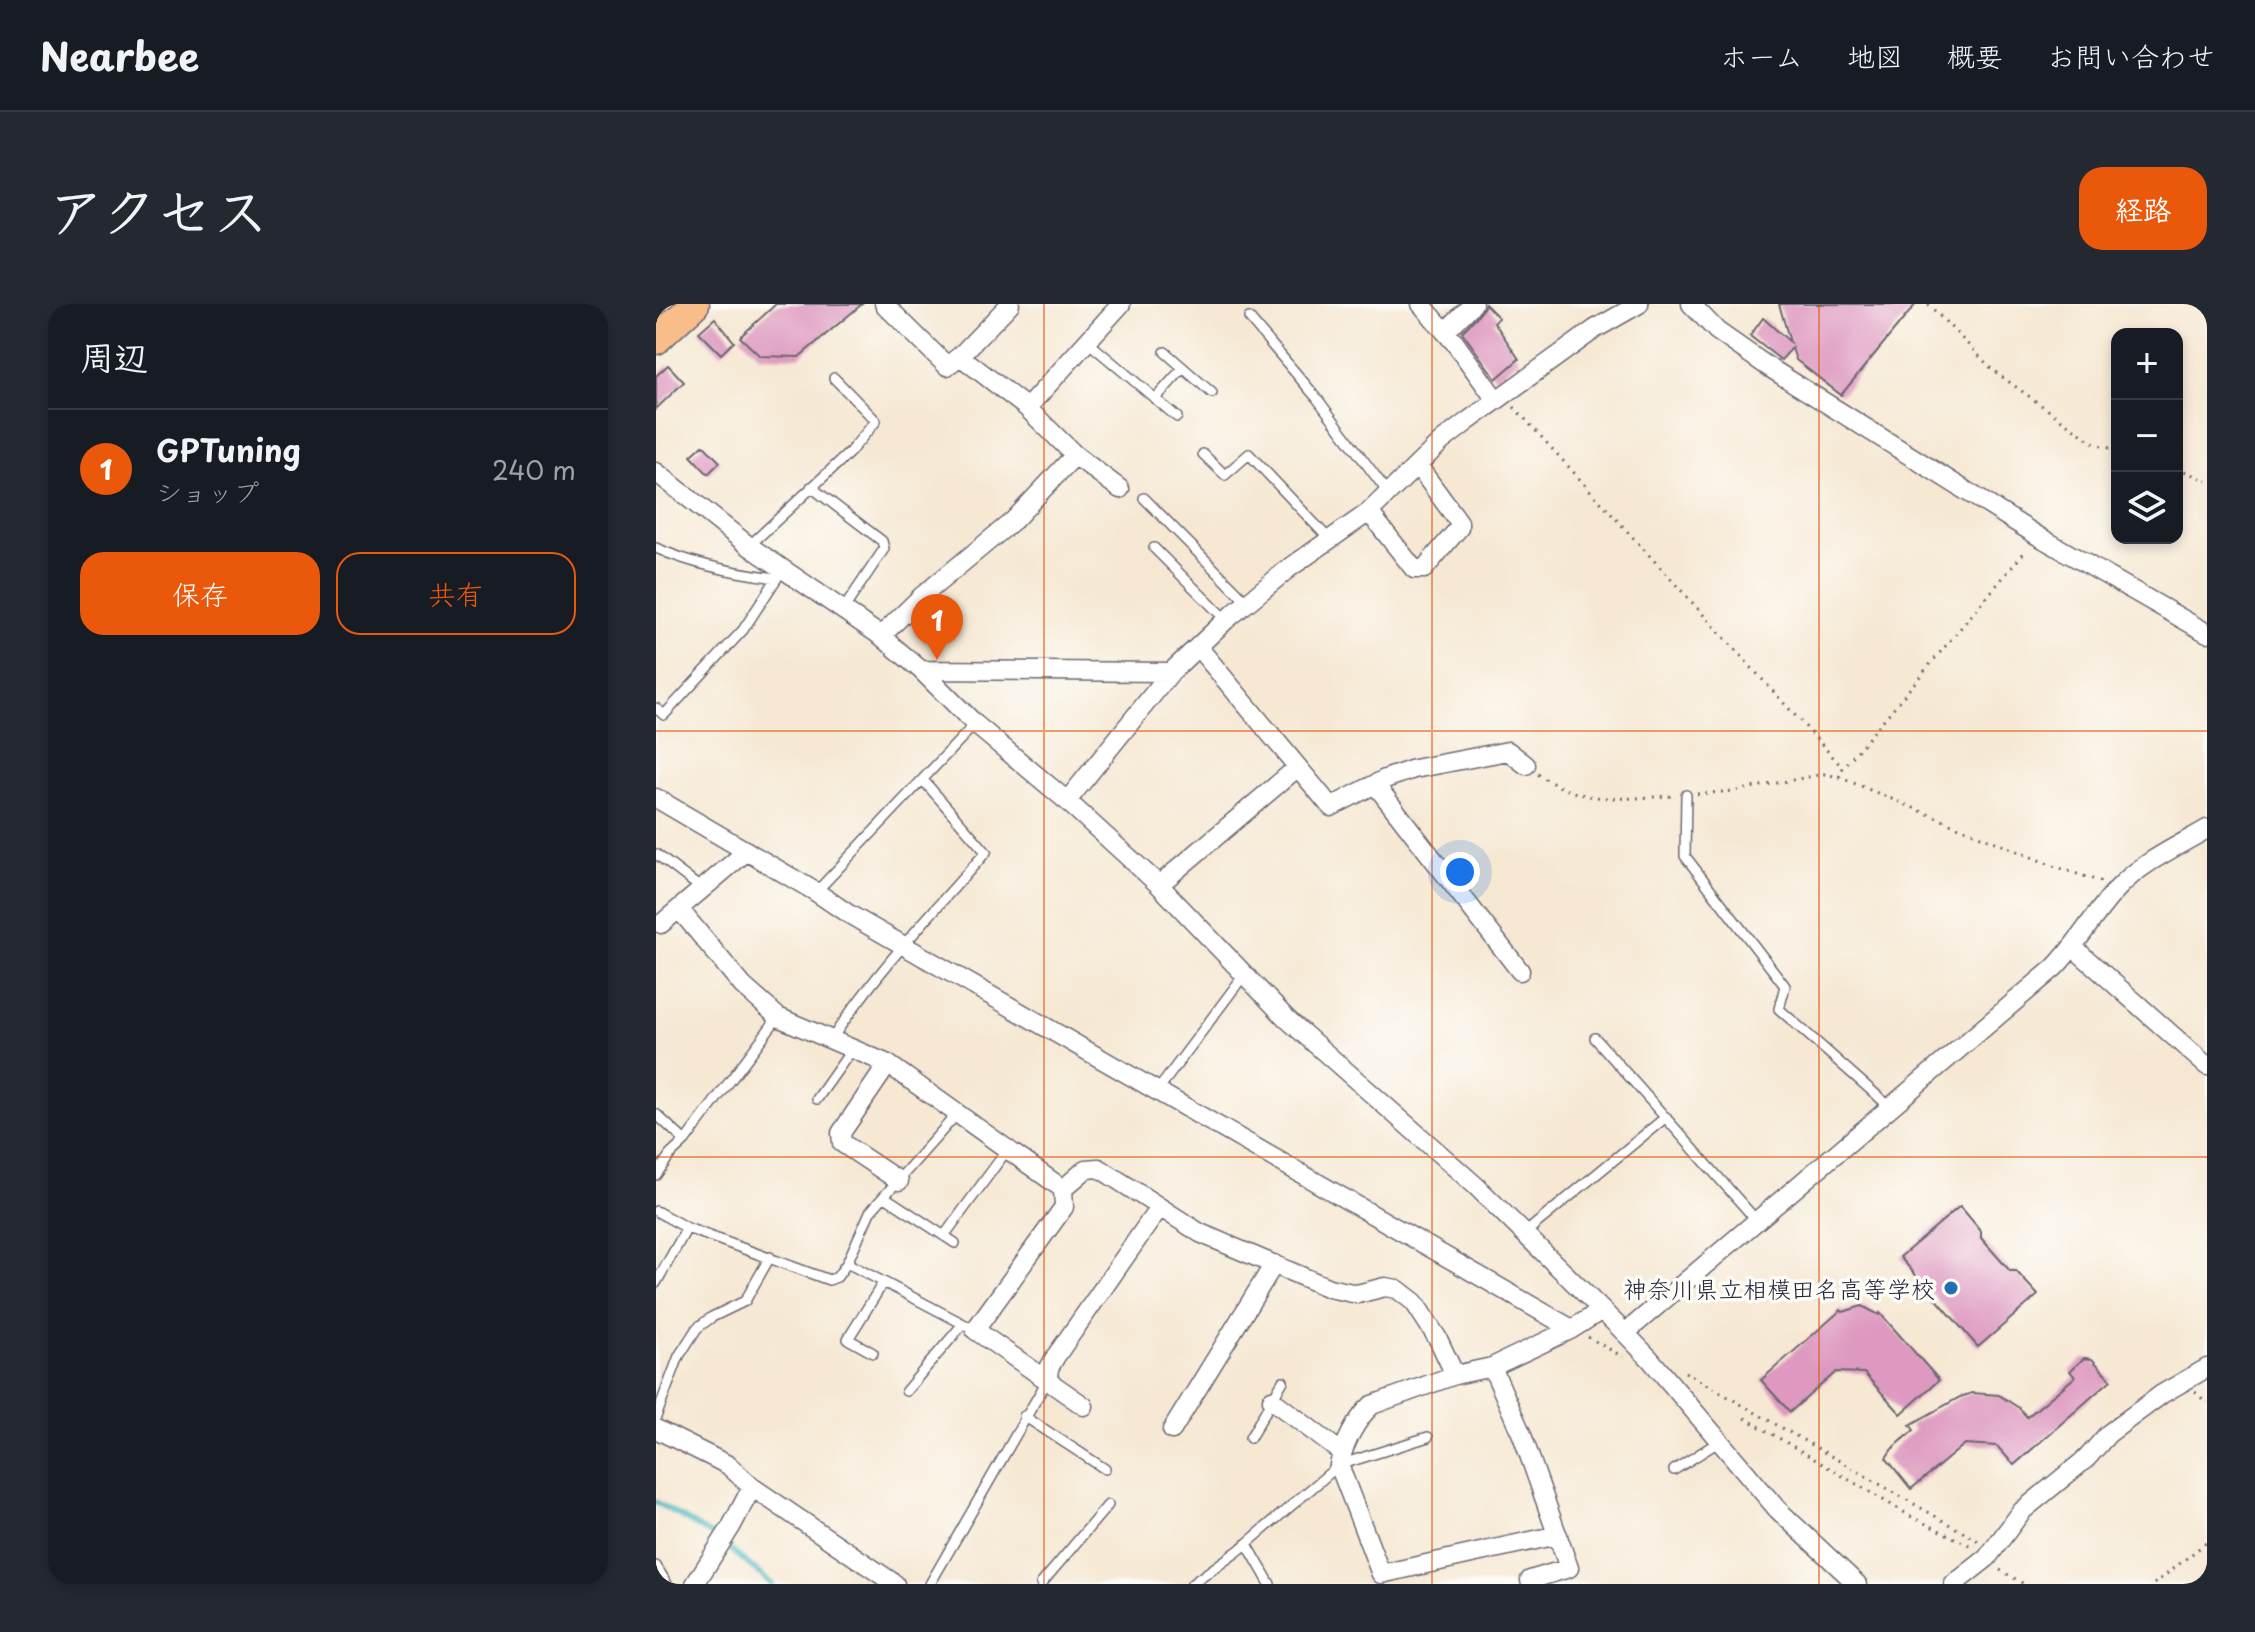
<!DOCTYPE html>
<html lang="ja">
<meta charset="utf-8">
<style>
:root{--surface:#171b24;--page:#242831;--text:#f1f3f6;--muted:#9ea1a6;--line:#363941;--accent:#ea580c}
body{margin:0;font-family:"Playpen Sans","Klee One",sans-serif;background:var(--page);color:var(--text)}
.controls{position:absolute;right:24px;top:24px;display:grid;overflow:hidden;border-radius:16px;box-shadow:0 4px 12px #0003}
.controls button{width:72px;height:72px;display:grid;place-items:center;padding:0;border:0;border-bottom:2px solid var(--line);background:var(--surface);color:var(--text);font:40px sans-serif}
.you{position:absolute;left:804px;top:568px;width:28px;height:28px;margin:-20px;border:6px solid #fff;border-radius:50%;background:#1a73e8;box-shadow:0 0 0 12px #1a73e833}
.badge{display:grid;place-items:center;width:52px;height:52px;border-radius:50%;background:var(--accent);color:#fff;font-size:26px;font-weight:700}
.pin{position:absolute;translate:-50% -66px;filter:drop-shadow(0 2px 4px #0008)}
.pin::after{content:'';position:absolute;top:42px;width:28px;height:24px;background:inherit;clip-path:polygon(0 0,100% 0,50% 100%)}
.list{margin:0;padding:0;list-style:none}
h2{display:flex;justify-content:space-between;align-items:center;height:104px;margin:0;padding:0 32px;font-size:34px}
h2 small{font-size:26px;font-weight:400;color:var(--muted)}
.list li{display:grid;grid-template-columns:52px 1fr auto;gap:24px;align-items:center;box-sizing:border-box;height:120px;padding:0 32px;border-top:2px solid var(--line)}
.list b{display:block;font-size:30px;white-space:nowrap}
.list p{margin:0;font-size:26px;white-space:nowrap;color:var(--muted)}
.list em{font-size:26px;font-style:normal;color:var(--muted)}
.actions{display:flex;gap:16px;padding:24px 32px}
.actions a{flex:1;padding:18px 0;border:2px solid var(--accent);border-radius:24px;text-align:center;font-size:28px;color:var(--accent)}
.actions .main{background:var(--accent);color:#fff}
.icon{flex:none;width:44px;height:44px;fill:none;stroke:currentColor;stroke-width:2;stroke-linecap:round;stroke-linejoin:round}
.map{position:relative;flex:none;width:1551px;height:1280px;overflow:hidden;border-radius:24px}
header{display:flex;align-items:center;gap:48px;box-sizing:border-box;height:112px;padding:0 40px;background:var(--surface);border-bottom:2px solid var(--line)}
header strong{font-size:38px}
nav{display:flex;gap:44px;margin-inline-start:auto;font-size:28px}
.intro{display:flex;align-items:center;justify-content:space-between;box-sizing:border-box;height:192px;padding:0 48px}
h1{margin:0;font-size:56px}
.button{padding:20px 36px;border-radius:24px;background:var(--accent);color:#fff;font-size:28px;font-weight:700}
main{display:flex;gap:48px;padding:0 48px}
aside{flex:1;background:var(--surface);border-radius:24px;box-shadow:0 4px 12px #0003}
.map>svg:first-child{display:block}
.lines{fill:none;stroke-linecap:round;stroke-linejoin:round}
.stream{stroke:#47b6be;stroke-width:5}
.building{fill:#de99c0}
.lane-casing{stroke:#6c6770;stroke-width:12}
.street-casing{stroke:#6c6770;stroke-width:21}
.primary-casing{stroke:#6c6770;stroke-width:31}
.path{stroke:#6c6770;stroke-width:3;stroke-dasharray:2 6;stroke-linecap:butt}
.lane{stroke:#fff;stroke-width:9}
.street{stroke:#fff;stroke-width:18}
.primary{stroke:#f8bd89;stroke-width:28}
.grid{fill:none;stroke:#de560e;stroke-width:2;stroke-opacity:0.55}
.poi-dot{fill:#1f6fb2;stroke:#fdfcf7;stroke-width:3}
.labels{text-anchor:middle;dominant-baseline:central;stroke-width:7;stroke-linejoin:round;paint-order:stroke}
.poi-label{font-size:24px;fill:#22223b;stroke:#fdfcf7;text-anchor:end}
</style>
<header>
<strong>Nearbee</strong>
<nav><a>ホーム</a><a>地図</a><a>概要</a><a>お問い合わせ</a></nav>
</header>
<div class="intro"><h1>アクセス</h1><a class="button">経路</a></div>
<main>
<aside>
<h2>周辺<small></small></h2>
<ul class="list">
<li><span class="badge">1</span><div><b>GPTuning</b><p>ショップ</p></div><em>240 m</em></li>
</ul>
<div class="actions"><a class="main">保存</a><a>共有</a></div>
</aside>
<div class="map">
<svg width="1551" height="1280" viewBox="0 0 1551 1280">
<rect width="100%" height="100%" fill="#fdfcf7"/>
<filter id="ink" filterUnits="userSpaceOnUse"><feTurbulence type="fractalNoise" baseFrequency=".0125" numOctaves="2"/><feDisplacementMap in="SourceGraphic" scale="16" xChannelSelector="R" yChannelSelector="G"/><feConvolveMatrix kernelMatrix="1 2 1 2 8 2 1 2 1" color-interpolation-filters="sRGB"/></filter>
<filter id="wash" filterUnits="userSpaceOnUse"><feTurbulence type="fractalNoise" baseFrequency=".006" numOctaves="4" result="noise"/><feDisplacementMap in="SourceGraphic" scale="32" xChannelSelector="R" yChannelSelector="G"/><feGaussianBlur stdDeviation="1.8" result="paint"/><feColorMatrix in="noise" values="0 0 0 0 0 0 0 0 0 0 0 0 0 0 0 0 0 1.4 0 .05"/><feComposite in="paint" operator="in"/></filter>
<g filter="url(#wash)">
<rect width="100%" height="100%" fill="#f6e8d3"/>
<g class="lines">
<path class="stream" d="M0,1198L61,1234
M69,1241L116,1280"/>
</g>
<g id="blocks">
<path class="building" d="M120,0H206L143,53L104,52L84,33Z
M829,0L843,14L838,18L863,55L840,75L806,28L825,8Z
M1123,0H1260L1185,91L1140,56L1136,44L1125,56L1094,32L1107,14L1134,38Z
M59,14L78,38L65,50L43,28Z
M12,61L28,78L0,105V72Z
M47,141L64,158L52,170L35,152Z
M1304,902L1325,927V934L1354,967H1360L1382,991L1322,1043L1244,953Z
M1206,1002L1223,1011L1224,1009L1283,1076L1245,1110L1208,1069L1180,1068L1134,1108L1105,1076L1185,1006L1187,1008Z
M1428,1054L1436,1055L1455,1076L1358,1161L1341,1142L1309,1140L1255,1185L1230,1154L1236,1145L1258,1126L1254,1121L1304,1093L1316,1089L1343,1091L1363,1104L1371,1113L1419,1073L1414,1067Z"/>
</g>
</g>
<g filter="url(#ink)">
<use href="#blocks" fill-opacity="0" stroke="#6c6770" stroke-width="2"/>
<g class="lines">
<g class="lane-casing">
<path id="lane" d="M593,14L660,93L733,190
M432,38L521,113
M509,48L556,89
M499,95L527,64
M547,150L569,171L593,150L673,235
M155,183L226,237L228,245L187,306
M488,194L591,298
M93,242L193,149L220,117L178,74
M0,244C38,261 79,269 121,274L123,271
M498,244L570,316
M0,404L8,411L87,326L121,274
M1030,491L1029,552L1129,682L1123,705L1234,803
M0,550L46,585
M160,588L319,420
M939,734L1101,917
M175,736C220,668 276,609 330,548L267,476
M502,786L588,671
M161,795L197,744
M0,810L29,837L122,713
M0,871L14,851L29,837
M229,893L299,939
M0,907L31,924L173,976L181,973L191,959L319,1026
M869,929L1010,813
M288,932L351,846
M191,959L214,908L300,811
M0,979L31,924
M217,1049L192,1035L227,979
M250,1087L307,1020
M368,1112L449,1165
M0,1113L23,1052L41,1024L56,1013L89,997L114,953
M594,1134L627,1077
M1018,1166L1064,1137
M591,1240L614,1280
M0,1262L11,1280
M274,1280L392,1075
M385,1280L452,1201
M536,1280L582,1247L683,1161L772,1133"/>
</g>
<g class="street-casing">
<path id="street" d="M228,0L291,62L304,52L354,0
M765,0L799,39L840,96
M1035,0L1061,27L1111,62L1382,232L1551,329
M789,28L817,0
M371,104L465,0
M419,151L464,185
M0,168L93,242L225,332L265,366L319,420L411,497L503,581L631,715L820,882L969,1029L994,1055L1121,1205L1201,1280
M713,208L758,265H768L803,224V218L762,162
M225,332L266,292L358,216L419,151L371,104L304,52
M542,343L675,503L729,475L758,465L852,447L870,461
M265,366L515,368
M719,480L864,667
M0,494L160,588L191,609L916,1025
M411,497L515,368L570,316L632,265L713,208L786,137L812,117L939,25L983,0
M503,581L642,463
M23,605L87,682L122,713L232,760L407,885L430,865L443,864L544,929L673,984L701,990L729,983L741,985L758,998L782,1035L799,1071
M5,620L91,547
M1418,644L1551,762
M232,760L185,829L186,839L243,877
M407,885L408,903L319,1026L428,1102
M969,1029L1398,664C1423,639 1439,607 1464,582C1487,558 1522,542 1551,525
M836,1063L799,1071L716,1101C700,1115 688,1140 683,1161L725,1270L902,1231
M392,1075L393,1064L400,1052L503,904
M616,1096L686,1149
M0,1125L72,1161L96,1183L239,1280
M516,1126L618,960
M39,1280L75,1223L96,1183
M875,1280L874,1276L913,1264L866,1131L836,1063L916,1025L946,1006
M1298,1280L1331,1254L1366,1207L1431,1154L1452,1130L1506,1090L1551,1064"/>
</g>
<g class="primary-casing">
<path id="primary" d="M0,36L39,0"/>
</g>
<path class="path" d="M1272,0L1338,67L1439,140L1461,146
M858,103L1187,464
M1521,164L1551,177
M882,470C927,502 966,494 1017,492
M1183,473L1187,464L1371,245
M1041,490L1079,487L1168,470L1183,473L1397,562L1446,578
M932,1033L967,1053
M1029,1068L1324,1238
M1539,1088L1551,1099
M1089,1114L1256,1213L1317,1243
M1344,1266L1368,1280
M1498,1280L1551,1238"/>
<use href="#lane" class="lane"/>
<use href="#street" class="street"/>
<use href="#primary" class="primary"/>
</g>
</g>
<path class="grid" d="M388,0V1280M776,0V1280M1163,0V1280M0,427H1551M0,853H1551"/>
<circle class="poi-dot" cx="1295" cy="984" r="8"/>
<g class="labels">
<g class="poi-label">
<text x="1279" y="984">神奈川県立相模田名高等学校</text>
</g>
</g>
</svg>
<div class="controls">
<button>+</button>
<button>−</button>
<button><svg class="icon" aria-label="layers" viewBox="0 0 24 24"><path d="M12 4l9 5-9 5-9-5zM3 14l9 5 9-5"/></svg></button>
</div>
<div class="you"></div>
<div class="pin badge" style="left:281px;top:356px">1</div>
</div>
</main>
